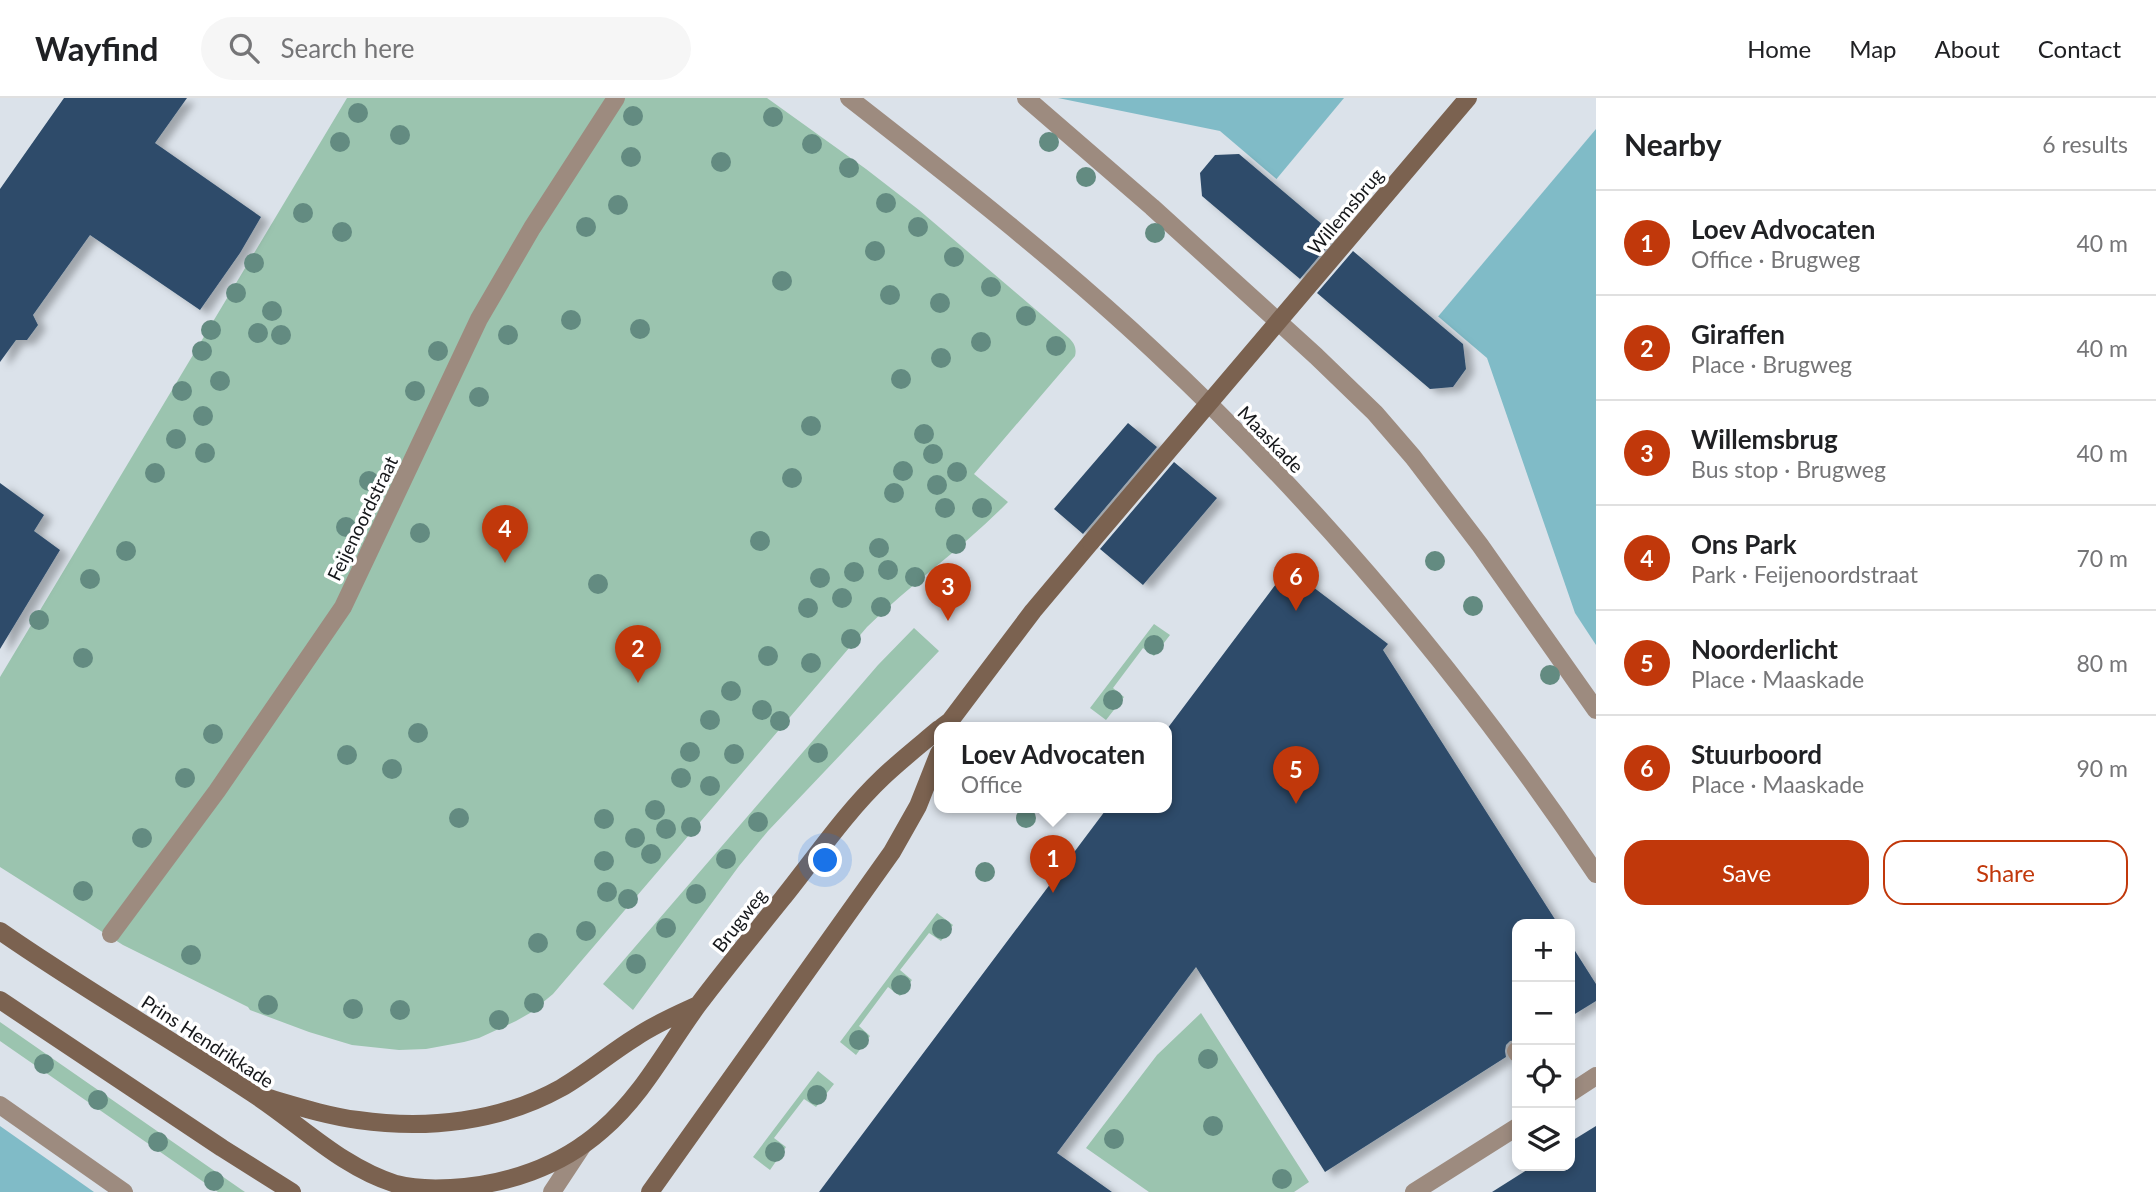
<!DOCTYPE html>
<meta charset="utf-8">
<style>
:root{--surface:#fff;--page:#f6f6f6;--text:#202124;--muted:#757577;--line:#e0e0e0;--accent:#c1380b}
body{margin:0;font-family:Lato,sans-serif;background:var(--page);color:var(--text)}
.controls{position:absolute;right:21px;bottom:21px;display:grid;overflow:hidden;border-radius:14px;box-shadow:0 4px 10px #0003}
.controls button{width:63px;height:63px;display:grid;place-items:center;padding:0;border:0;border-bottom:2px solid var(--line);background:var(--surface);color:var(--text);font:35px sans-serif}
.you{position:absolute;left:826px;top:763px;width:24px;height:24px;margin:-18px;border:5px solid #fff;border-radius:50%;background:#1a73e8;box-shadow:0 0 0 10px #1a73e833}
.badge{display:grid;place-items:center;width:46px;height:46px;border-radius:50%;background:var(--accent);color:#fff;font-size:23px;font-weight:700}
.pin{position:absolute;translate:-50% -58px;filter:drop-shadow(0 2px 4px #0008)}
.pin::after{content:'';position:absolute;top:37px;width:24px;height:21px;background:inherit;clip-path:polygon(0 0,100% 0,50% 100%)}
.popup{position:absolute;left:934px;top:624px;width:238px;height:91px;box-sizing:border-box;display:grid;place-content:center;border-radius:14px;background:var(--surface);filter:drop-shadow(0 2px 5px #0005);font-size:23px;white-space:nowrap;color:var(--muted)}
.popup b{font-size:26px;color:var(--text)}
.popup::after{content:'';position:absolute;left:50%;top:100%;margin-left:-14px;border:14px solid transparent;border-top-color:var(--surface)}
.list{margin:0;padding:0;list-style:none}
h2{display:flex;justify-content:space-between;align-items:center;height:91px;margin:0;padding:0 28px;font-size:30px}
h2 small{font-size:23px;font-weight:400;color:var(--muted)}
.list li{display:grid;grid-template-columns:46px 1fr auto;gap:21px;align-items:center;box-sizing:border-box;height:105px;padding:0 28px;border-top:2px solid var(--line)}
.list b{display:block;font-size:26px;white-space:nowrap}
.list p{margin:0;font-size:23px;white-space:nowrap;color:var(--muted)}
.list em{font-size:23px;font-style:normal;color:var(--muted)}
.actions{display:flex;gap:14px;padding:21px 28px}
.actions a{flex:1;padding:16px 0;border:2px solid var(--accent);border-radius:21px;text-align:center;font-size:24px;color:var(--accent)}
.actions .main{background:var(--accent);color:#fff}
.icon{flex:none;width:38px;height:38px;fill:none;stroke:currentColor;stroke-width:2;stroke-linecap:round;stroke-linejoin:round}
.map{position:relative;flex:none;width:1596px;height:1094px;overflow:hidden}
header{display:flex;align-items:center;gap:42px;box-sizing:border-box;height:98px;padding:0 35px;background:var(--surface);border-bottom:2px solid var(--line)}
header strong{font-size:33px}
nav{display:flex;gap:38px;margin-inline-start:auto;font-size:24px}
.search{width:490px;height:63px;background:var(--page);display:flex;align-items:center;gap:18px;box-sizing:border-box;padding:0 24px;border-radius:38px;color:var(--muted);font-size:26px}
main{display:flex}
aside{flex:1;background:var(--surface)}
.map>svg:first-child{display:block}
.green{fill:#9bc4af}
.water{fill:#80bbc7}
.pier{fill:#dbe2ea}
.building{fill:#2e4c6a;filter:url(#shadow)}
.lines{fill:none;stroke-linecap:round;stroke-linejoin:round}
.lane{stroke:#9d8b7f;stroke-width:18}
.street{stroke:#9d8b7f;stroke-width:18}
.secondary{stroke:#7b6250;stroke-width:18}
.secondary-bridge{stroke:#7b6250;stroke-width:18}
.tree{fill:#638b81}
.labels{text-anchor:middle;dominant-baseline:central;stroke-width:7;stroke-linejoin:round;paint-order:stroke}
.street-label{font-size:19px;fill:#15171a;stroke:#fff}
</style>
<header>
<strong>Wayfind</strong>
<div class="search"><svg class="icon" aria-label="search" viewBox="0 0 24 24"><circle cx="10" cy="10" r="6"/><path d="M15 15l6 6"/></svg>Search here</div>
<nav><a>Home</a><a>Map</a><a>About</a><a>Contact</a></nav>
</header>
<main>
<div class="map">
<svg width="1596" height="1094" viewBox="0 0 1596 1094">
<defs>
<filter id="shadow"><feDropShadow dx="8" dy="4.5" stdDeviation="3.5" flood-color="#0004"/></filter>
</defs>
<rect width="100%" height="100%" fill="#dbe2ea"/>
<path class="green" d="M347,0H767L866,71L919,112L1069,240C1074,245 1077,250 1075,258L974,376L1008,404C964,449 912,485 867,529L553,896L530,915L516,923L479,940L464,944L426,951L399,952L352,947L309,934L250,912L248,909L123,847L0,769V579Z
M1154,526L1170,537L1154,558L1143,550L1113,590L1124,599L1106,622L1090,610Z
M914,530L939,553L768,733L739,768L633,912L603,886L878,567Z
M937,815L953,827L941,843L929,835L900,872L912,882L900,898L888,889L859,928L870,938L856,957L840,944Z
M1201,915L1309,1084L1294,1094H1149L1086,1050L1157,957Z
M0,924L242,1092L245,1094H218L0,943Z
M818,973L834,986L816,1009L804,1001L774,1040L786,1049L770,1072L753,1059Z"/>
<path class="water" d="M1058,0H1596V547L1575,515L1487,260L1220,33Z
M0,1028L94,1094H0Z"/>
<path class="pier" d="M1344,0H1596V31L1436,221L1274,84Z"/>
<path class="building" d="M64,0H187L155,45L261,119L240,155L200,212L90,137L33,217L38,227L27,242H16L0,264V91Z
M1239,56L1336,138L1300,181L1202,98L1200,75L1215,57Z
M1353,153L1463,246L1466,271L1453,289L1430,291L1317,195Z
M1128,325L1157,349L1083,436L1054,411Z
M1174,364L1217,400L1143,487L1100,451Z
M0,385L44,417L34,433L60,452L0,551Z
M1288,470L1388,546L1383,552L1558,826H1517V942L1510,943L1506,947L1505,953L1506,959L1325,1074L1196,869L1057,1055L1112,1094H819L1108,709H1167V631Z
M1570,845L1596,886V903L1570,919Z
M1596,1028V1094H1492L1533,1068H1570V1044Z"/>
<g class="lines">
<path class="lane" d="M1516,953L1517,955
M0,1007L124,1094"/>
<path class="street" d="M849,0C953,81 1058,163 1154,253C1321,409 1469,586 1596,776
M1026,0L1152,109L1316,258L1375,315L1413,359L1480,447L1596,612
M111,836L217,693L343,509L479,221L532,130L616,0
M1570,995L1596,978
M552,1094L583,1047
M1414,1094L1517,1029"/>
<path class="secondary" d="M942,629L950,623L1033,513L1091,444
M0,833C82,890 169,940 252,995C300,1026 341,1069 396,1086C414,1091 432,1091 451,1090C506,1087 560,1069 602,1032C643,997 667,949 698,907C725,871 754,836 782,801C815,760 845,715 883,679C901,662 920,647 939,631
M0,902L222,1050L292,1094
M265,999C296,1008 327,1018 358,1022C427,1032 500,1024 561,990C587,975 610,955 636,939C655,926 676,917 698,907
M650,1094L892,754L918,708L939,655"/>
<path class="secondary-bridge" d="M1091,444L1468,0"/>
</g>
<g class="tree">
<circle cx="358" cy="15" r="10"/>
<circle cx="633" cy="18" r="10"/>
<circle cx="773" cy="19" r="10"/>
<circle cx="400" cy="37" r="10"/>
<circle cx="340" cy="44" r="10"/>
<circle cx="1049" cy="44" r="10"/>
<circle cx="812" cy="46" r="10"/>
<circle cx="631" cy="59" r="10"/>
<circle cx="721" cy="64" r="10"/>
<circle cx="849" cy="70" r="10"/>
<circle cx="1086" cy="79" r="10"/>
<circle cx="886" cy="105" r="10"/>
<circle cx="618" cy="107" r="10"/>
<circle cx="303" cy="115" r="10"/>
<circle cx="586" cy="129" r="10"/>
<circle cx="918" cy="129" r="10"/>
<circle cx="342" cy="134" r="10"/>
<circle cx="1155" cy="135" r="10"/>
<circle cx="875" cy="153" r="10"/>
<circle cx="954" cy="159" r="10"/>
<circle cx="254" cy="165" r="10"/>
<circle cx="782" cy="183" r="10"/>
<circle cx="991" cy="189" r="10"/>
<circle cx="236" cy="195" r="10"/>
<circle cx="890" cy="197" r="10"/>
<circle cx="940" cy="205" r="10"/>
<circle cx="272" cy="213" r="10"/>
<circle cx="1026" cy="218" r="10"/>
<circle cx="571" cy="222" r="10"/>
<circle cx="640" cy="231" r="10"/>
<circle cx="211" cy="232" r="10"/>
<circle cx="258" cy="235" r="10"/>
<circle cx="281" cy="237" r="10"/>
<circle cx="508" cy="237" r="10"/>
<circle cx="981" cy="244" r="10"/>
<circle cx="1056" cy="248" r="10"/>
<circle cx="202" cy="253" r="10"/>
<circle cx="438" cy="253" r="10"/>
<circle cx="941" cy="260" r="10"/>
<circle cx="901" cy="281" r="10"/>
<circle cx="220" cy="283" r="10"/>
<circle cx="182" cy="293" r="10"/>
<circle cx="415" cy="293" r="10"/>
<circle cx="479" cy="299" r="10"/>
<circle cx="203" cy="318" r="10"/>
<circle cx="811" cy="328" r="10"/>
<circle cx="924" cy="336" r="10"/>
<circle cx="176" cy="341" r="10"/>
<circle cx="205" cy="355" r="10"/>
<circle cx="933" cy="356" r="10"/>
<circle cx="903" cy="373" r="10"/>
<circle cx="957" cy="374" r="10"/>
<circle cx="155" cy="375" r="10"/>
<circle cx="792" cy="380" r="10"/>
<circle cx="369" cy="383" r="10"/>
<circle cx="937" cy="387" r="10"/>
<circle cx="894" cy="395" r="10"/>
<circle cx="945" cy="410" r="10"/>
<circle cx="982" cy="410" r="10"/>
<circle cx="346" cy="429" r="10"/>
<circle cx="420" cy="435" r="10"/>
<circle cx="760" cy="443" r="10"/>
<circle cx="956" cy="446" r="10"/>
<circle cx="879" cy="450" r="10"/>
<circle cx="126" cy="453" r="10"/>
<circle cx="1435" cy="463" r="10"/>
<circle cx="888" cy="472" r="10"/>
<circle cx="854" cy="474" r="10"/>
<circle cx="915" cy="479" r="10"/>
<circle cx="820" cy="480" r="10"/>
<circle cx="90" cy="481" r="10"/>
<circle cx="598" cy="486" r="10"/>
<circle cx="842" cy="500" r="10"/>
<circle cx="1473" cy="508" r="10"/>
<circle cx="881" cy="509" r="10"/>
<circle cx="808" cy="510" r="10"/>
<circle cx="39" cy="522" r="10"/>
<circle cx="851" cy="541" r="10"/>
<circle cx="1154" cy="547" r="10"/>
<circle cx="768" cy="558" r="10"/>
<circle cx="83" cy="560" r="10"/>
<circle cx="811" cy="565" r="10"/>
<circle cx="1550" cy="577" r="10"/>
<circle cx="731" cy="593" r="10"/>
<circle cx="1113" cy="602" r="10"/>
<circle cx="762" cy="612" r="10"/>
<circle cx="710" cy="622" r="10"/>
<circle cx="780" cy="623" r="10"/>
<circle cx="418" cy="635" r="10"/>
<circle cx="213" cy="636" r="10"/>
<circle cx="690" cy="654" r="10"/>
<circle cx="818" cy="655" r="10"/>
<circle cx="734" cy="656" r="10"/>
<circle cx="347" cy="657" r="10"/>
<circle cx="392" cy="671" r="10"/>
<circle cx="185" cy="680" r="10"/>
<circle cx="681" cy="680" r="10"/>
<circle cx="710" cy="688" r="10"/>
<circle cx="655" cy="712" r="10"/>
<circle cx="459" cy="720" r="10"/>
<circle cx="1026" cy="720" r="10"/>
<circle cx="604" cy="721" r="10"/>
<circle cx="758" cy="724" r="10"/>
<circle cx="691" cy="729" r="10"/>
<circle cx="666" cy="731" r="10"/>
<circle cx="142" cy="740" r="10"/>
<circle cx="635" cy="740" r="10"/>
<circle cx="651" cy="756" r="10"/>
<circle cx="726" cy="761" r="10"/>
<circle cx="604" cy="763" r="10"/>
<circle cx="985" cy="774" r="10"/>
<circle cx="83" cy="793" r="10"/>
<circle cx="607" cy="794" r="10"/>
<circle cx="696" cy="796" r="10"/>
<circle cx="628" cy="801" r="10"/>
<circle cx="666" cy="830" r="10"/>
<circle cx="942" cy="831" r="10"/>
<circle cx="586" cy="833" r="10"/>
<circle cx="538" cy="845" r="10"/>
<circle cx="191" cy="857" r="10"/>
<circle cx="636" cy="866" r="10"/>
<circle cx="901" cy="887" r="10"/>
<circle cx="534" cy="905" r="10"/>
<circle cx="268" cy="907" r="10"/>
<circle cx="353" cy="911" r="10"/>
<circle cx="400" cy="912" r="10"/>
<circle cx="499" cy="922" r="10"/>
<circle cx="859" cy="942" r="10"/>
<circle cx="1208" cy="961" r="10"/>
<circle cx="44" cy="966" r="10"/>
<circle cx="817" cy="997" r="10"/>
<circle cx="98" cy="1002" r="10"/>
<circle cx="1213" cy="1028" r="10"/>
<circle cx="1114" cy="1041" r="10"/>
<circle cx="158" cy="1044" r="10"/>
<circle cx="775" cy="1054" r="10"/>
<circle cx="1282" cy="1081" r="10"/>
<circle cx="214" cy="1083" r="10"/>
</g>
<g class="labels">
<g class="street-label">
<text transform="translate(1345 113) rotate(-50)">Willemsbrug</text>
<text transform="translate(1271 341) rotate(46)">Maaskade</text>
<text transform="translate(362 420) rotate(-64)">Feijenoordstraat</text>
<text transform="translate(739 822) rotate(-52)">Brugweg</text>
<text transform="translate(208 943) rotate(33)">Prins Hendrikkade</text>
</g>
</g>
</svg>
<div class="controls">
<button>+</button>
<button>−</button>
<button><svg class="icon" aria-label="locate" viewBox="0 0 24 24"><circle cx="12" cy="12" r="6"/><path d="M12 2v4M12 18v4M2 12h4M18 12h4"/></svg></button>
<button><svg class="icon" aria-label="layers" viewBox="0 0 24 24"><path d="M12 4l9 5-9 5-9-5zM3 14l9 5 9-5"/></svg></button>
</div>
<div class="you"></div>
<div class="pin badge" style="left:1053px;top:795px">1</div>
<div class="popup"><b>Loev Advocaten</b>Office</div>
<div class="pin badge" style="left:638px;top:585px">2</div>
<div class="pin badge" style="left:948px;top:523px">3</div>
<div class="pin badge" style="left:505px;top:465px">4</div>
<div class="pin badge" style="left:1296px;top:706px">5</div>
<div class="pin badge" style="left:1296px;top:513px">6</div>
</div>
<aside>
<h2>Nearby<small>6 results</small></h2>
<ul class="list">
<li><span class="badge">1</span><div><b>Loev Advocaten</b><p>Office · Brugweg</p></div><em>40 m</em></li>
<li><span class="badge">2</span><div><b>Giraffen</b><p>Place · Brugweg</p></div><em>40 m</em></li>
<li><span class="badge">3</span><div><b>Willemsbrug</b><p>Bus stop · Brugweg</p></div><em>40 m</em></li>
<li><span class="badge">4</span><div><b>Ons Park</b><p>Park · Feijenoordstraat</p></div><em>70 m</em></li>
<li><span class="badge">5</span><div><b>Noorderlicht</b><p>Place · Maaskade</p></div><em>80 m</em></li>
<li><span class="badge">6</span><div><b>Stuurboord</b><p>Place · Maaskade</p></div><em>90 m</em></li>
</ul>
<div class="actions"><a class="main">Save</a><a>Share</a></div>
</aside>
</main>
